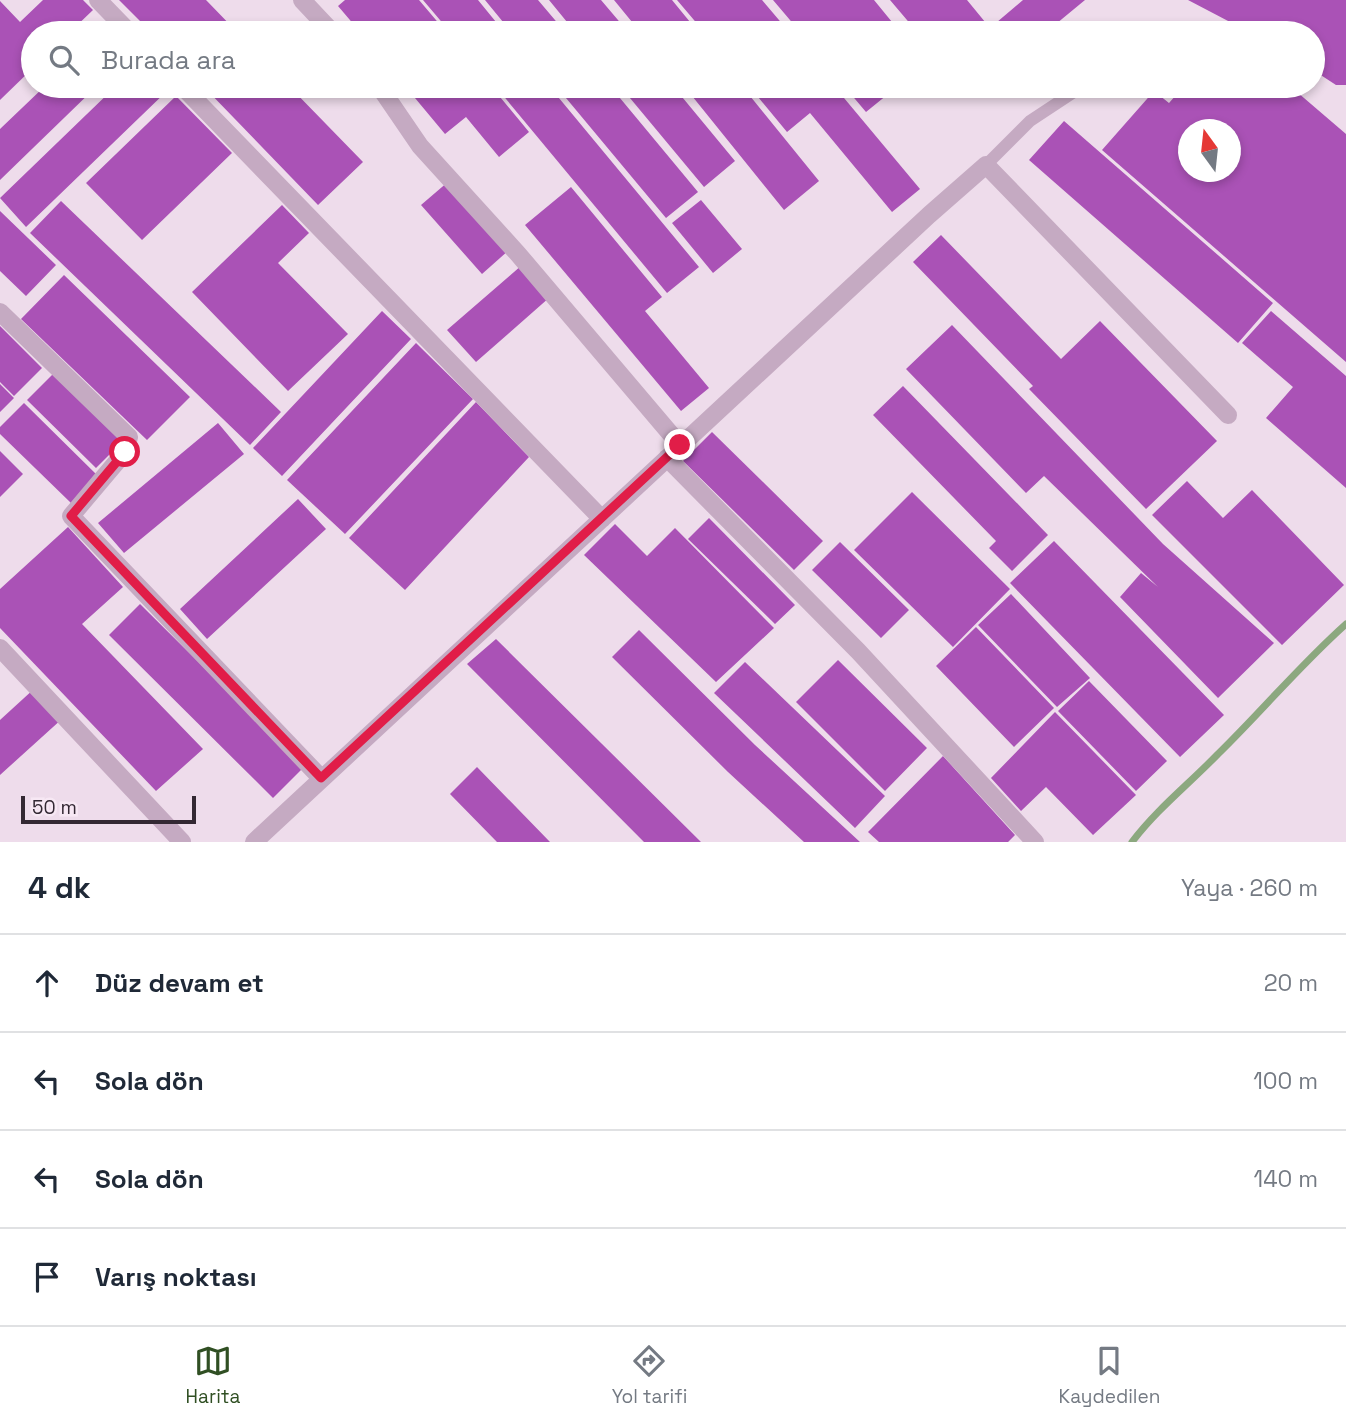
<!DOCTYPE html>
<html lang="tr">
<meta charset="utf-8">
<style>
:root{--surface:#fff;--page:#f2f2f3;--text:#1f2937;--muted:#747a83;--line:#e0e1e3;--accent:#304f23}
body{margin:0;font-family:"Space Grotesk",sans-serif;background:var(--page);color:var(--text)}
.compass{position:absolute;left:1178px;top:119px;width:63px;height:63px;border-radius:50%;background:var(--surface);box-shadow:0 4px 10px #0003;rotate:345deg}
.scale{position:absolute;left:21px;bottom:18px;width:175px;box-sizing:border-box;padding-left:7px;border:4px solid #332833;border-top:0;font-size:19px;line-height:24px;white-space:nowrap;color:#332833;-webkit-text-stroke:5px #f7e8f4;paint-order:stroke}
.stop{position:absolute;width:21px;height:21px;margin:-16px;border:5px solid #e11d48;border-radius:50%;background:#fff}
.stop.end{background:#e11d48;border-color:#fff;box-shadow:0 2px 7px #0008}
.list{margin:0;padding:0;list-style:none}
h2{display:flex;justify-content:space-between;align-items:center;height:91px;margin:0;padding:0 28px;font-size:30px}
h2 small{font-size:23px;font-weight:400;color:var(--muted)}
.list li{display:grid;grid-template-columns:46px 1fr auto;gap:21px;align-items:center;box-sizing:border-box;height:98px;padding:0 28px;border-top:2px solid var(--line)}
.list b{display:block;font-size:26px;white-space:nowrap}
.list em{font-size:23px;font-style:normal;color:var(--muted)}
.icon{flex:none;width:38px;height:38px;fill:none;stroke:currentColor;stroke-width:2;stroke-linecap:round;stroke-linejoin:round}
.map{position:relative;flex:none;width:1346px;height:842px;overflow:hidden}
.search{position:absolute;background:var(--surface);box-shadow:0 4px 10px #0003;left:21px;right:21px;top:21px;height:77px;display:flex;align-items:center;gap:18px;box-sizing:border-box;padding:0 24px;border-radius:38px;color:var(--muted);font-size:26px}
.sheet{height:483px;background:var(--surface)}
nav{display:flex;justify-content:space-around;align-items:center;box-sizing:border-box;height:98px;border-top:2px solid var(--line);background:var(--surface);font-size:19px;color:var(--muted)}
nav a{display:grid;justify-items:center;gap:4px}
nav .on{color:var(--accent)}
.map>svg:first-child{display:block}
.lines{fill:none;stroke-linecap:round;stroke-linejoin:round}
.stream{stroke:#8ca87f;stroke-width:7}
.building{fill:#aa52b6;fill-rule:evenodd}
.service{stroke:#c5aac2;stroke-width:12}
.minor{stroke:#c5aac2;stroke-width:18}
.route{stroke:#e11d48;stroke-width:9}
</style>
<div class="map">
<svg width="1346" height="842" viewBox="0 0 1346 842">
<rect width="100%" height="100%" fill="#eedceb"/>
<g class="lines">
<path class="stream" d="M1132,842C1157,809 1189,784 1218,754C1262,711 1300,665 1346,624"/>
</g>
<path class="building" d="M43,0H83L93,10L69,33H33V68L0,100V1L20,22Z
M119,0H206L238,33H152Z
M345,0H419L447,33H361L338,6Z
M423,0H478L505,33H451Z
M485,0H538L566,33H512Z
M549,0H601L629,33H576Z
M614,0H672L699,33H641Z
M677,0H762L790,33H705Z
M773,0H874L901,33H801Z
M890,0H967L990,28L1023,0H1085L1045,33H918Z
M1188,0H1346V85H1336L1313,70V33H1251Z
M45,86H97L0,180V129Z
M116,86H166L169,89L26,227L0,198Z
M203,86H289L363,162L318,205Z
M405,86H491L529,132L499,157L466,117L445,134Z
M498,86H549L699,267L667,293L496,87Z
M556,86H610L698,192L666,218Z
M620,86H673L735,161L704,187Z
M684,86H742L819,181L784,210Z
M749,86H834L920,189L892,212L810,113L787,132Z
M844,86H898L866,112Z
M1184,86H1290L1346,134V362L1102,150L1154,91L1169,103ZM1188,130H1230V172H1188Z
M176,96L232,153L142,240L86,183Z
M1064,121L1273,303L1238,343L1029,160Z
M449,181L509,250L482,274L421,205Z
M571,187L662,297L645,311L709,388L681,411L525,225Z
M701,200L742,249L713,273L672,223Z
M61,201L281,412L250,445L30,233Z
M282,205L309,233L278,263L348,334L288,391L192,292Z
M0,211L56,265L26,296L0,271Z
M941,235L1061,359L1100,321L1217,441L1146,509L1029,389L1033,386L913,262Z
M522,265L550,297L476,362L447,330Z
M64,275L190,397L147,440L21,319Z
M382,311L411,339L282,476L253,448Z
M1271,311L1346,376V488L1266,418L1293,387L1242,343Z
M952,325L1163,544L1274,643L1218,698L1120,597L1141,573L1158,587L1044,476L1026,493L906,369Z
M0,326L42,368L14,396L0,382Z
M416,343L473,399L345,534L287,480Z
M55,372L124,440L96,468L27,400Z
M0,384L14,398L0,412Z
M903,386L1048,535L1012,571L989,548L996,541L873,415Z
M476,402L529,457L405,590L349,538Z
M24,403L98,476L71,503L0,434V427Z
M218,423L244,454L124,553L98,523Z
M712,432L823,541L794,570L683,461Z
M0,451L23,474L0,497Z
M1187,481L1223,518L1252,490L1344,585L1282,645L1152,515Z
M912,492L1010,589L953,647L854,550Z
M298,499L326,529L207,639L180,609Z
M709,518L795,605L775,624L688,539Z
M615,524L647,556L675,528L774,628L716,682L584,555Z
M68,527L123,587L82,624L203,749L156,791L0,628V589Z
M1054,541L1224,715L1180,757L1010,583Z
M840,542L909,610L881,638L812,570Z
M1011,594L1090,678L1057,707L978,625Z
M140,604L304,767L273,798L109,635Z
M976,627L1054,708L1014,747L936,666Z
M639,630L755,745L860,842H804L728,772L612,657Z
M496,639L701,842H644L467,664Z
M838,660L927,748L885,791L796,702Z
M745,662L885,796L855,828L714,693Z
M1089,681L1167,761L1136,791L1058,711Z
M35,688L63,718L0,775V720Z
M1055,712L1136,795L1093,835L1046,787L1021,811L991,778Z
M943,756L1015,835L1008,842H879L868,832Z
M477,767L550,842H497L450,794Z"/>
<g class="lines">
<path class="service" d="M986,165L1030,121L1083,86"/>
<path class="minor" d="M98,0L130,33
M302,0L333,33
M182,86L602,519
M379,86L420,146L518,254L680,445
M0,312L129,437L125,452L71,516L321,778
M667,458L858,651L1035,842
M0,648L182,842
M254,842L929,215L986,165L1228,415"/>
</g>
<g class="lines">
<path class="route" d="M125,452L71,516L321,778L680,445"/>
</g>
</svg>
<svg class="compass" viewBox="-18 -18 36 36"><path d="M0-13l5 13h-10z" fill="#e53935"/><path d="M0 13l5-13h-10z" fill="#747a83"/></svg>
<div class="scale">50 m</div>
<div class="stop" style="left:125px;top:452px"></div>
<div class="stop end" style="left:680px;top:445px"></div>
<div class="search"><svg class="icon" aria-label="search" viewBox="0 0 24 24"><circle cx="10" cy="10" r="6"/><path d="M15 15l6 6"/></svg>Burada ara</div>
</div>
<section class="sheet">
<h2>4 dk<small>Yaya · 260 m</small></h2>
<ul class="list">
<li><svg class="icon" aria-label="ahead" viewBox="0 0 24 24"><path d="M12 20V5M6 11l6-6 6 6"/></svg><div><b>Düz devam et</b></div><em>20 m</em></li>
<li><svg class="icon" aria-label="left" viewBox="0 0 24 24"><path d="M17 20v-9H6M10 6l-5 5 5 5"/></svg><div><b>Sola dön</b></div><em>100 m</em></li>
<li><svg class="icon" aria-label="left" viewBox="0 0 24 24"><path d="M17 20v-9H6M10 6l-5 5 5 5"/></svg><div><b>Sola dön</b></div><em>140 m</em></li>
<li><svg class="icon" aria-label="arrive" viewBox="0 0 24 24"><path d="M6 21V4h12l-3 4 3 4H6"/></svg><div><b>Varış noktası</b></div></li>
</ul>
</section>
<nav>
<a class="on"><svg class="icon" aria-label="map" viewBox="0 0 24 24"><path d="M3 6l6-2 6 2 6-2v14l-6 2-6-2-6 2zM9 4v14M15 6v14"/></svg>Harita</a>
<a><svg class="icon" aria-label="directions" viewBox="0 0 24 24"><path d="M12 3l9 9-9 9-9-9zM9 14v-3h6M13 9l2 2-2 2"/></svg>Yol tarifi</a>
<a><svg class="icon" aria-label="saved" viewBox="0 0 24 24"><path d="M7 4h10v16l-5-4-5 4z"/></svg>Kaydedilen</a>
</nav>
